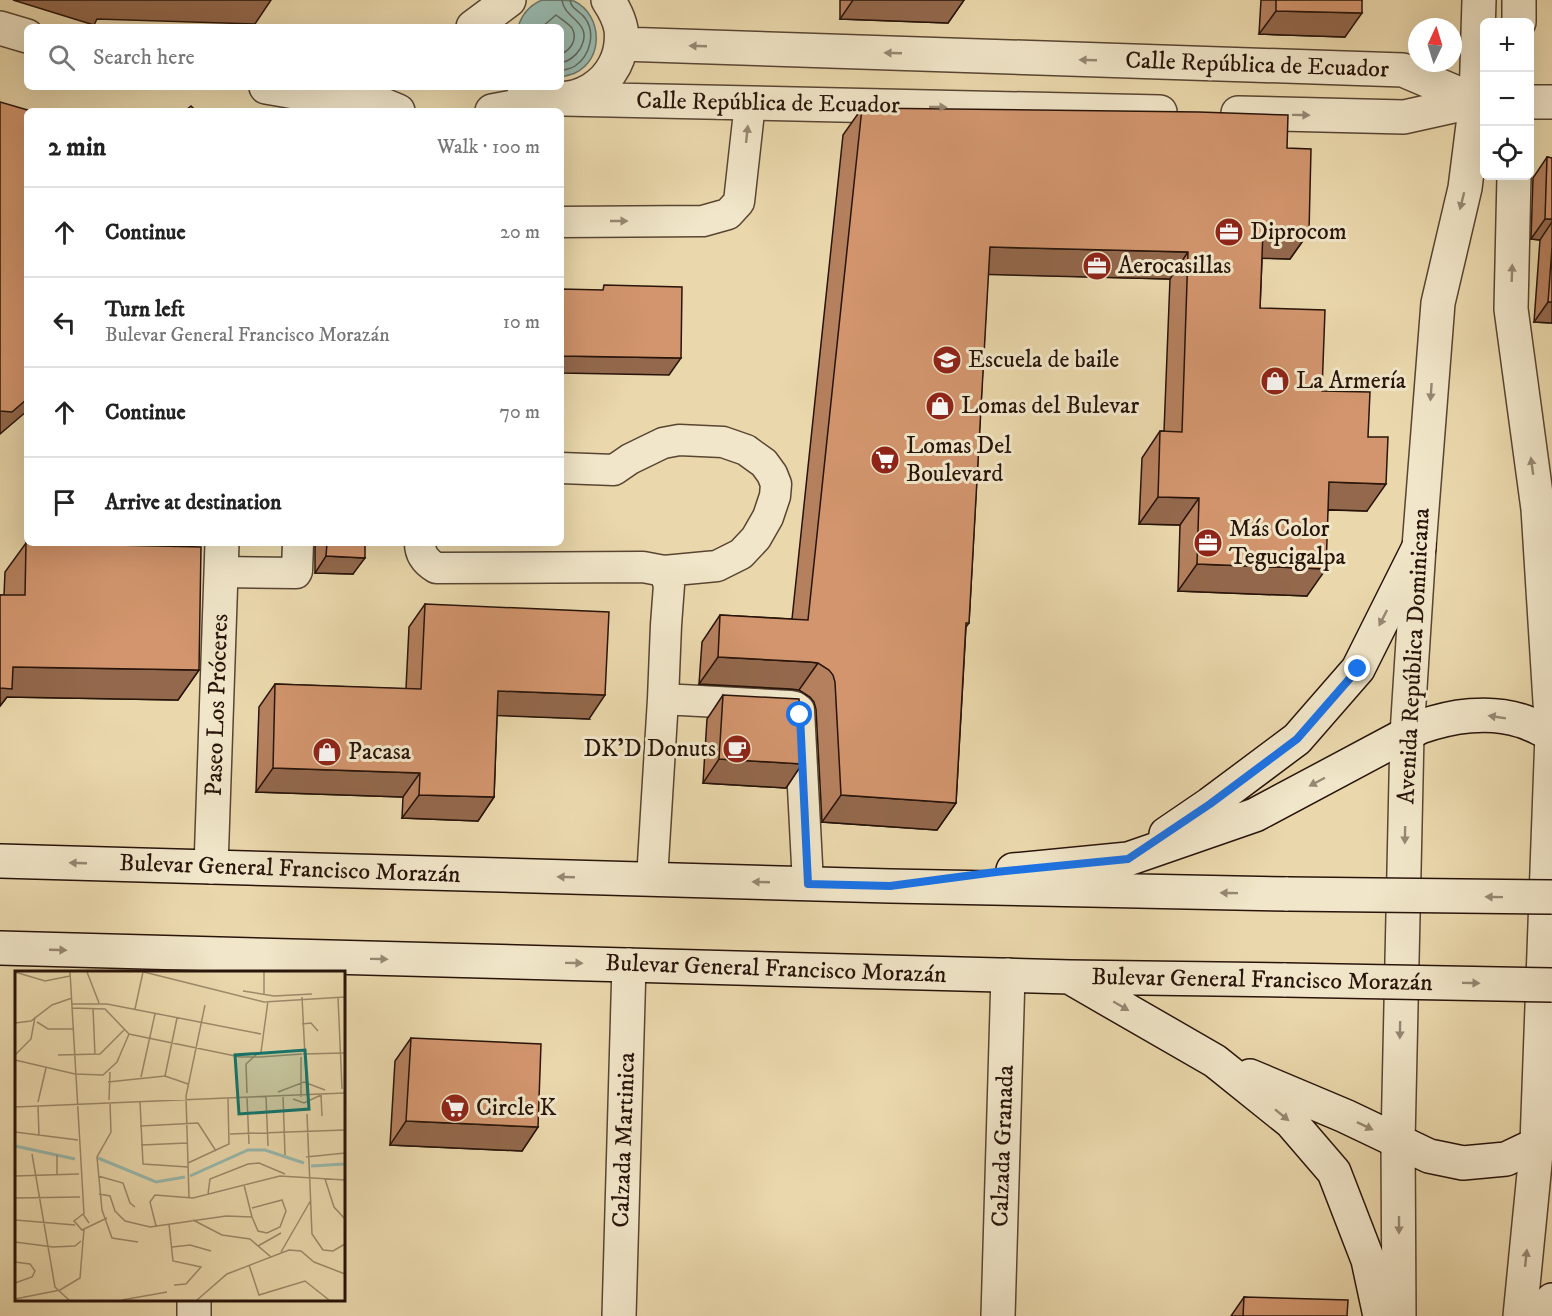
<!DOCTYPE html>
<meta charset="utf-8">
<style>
:root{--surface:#fff;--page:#f6f6f6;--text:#222;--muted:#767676;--line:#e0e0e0}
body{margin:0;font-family:"IM FELL DW Pica",serif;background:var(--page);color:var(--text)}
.controls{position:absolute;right:18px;top:18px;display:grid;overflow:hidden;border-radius:9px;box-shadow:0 6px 24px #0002}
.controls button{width:54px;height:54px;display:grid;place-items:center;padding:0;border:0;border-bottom:2px solid var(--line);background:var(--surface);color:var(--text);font:30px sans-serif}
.compass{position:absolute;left:1408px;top:18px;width:54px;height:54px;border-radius:50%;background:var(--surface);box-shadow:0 6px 24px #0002;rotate:4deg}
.stop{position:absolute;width:18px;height:18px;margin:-14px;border:4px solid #1a73e8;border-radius:50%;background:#fff}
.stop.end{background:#1a73e8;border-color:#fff;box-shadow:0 2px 6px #0008}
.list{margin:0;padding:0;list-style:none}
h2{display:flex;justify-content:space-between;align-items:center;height:78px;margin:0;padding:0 24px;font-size:26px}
h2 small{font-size:20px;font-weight:400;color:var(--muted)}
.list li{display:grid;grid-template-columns:39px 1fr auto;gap:18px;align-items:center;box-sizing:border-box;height:90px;padding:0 24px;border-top:2px solid var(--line)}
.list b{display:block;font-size:22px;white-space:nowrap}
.list p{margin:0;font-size:20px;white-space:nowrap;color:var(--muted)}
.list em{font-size:20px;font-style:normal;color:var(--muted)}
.icon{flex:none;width:33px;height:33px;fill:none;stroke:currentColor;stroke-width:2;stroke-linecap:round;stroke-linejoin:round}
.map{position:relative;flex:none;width:1552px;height:1316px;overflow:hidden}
.search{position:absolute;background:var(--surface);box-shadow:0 6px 24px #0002;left:24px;top:24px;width:540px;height:66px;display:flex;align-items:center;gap:15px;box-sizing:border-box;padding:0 21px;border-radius:9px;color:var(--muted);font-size:22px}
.panel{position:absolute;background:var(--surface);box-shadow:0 6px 24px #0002;left:24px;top:108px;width:540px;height:438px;border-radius:9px}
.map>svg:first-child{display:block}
.water{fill:#98b9ae;stroke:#6b776c;stroke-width:1.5}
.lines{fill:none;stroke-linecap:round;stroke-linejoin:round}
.shore{stroke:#60665c;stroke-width:1.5}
.service-casing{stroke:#584532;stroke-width:33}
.minor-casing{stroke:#584532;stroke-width:36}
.tertiary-casing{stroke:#584532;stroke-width:36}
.secondary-casing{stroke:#28140a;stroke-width:36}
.service{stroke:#f1e6c9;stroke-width:30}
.minor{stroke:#f1e6c9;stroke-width:33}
.tertiary{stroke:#f1e6c9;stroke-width:33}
.secondary{stroke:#f1e6c9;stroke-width:33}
.secondary-bridge-casing{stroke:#28140a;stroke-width:36;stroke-linecap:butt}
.secondary-bridge{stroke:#f1e6c9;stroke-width:33}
.wall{fill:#b5805e;stroke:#28140a;stroke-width:1.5}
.shaded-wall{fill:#93684c;stroke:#28140a;stroke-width:1.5}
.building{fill:#d2956d;stroke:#28140a;stroke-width:1.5}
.oneway{fill:#978873}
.route{stroke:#1a73e8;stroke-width:8}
.labels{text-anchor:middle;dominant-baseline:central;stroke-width:6;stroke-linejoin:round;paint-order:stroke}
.street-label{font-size:24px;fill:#28140a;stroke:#f1e6c9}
.poi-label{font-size:24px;fill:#28140a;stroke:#f1e6c9;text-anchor:start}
.inset-river{fill:none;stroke:#98b9ae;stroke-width:3}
.inset-road{fill:none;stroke:#9c8a6b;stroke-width:1.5}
.view{fill:#0f766e;fill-opacity:0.15;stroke:#0f766e;stroke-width:3}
.inset-edge{fill:none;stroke:#28140a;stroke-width:3}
</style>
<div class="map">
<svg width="1552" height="1316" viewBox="0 0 1552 1316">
<rect width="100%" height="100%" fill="#ead8ac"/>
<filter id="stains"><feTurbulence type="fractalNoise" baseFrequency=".00333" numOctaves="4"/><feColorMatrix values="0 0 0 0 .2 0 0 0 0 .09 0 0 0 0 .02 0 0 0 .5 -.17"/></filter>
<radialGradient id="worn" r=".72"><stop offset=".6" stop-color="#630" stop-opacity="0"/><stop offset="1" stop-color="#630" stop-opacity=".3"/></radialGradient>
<path class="water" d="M542,0C551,0 566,0 574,1C603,15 604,60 575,73C571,75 565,76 561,77V27H518C522,14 530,5 542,0Z"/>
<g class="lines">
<path class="shore" d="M542,27L556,15C561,19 568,23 572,28C578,39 571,50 561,54
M561,63C569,61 575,57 580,49C595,22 564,20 562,0
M561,71C566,69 571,69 575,66C590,56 596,33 585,18C580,11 571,9 570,0"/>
<g class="service-casing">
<path id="service" d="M561,222L703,221L728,214L739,202L750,103
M420,543C420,555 426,562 436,568L643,567L664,571L717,566L741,554L756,538L768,517L775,496L776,484L772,474L764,463L746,450L723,442L679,440L663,443L630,459L614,470L561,468
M221,572L296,573L297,571L298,543
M663,699L790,706L795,707L799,710L808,884
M652,879L663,699L666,625L669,585L664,571"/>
</g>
<g class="minor-casing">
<path id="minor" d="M473,27L509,0
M0,28L27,36
M621,44L1403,70L1476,101
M266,87L312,95L374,101L398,111
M524,87C568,118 627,83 621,29C619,18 614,9 608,0
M564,99L1160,112
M1530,102H1552
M492,111L554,99
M1238,113L1404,117L1476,101
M211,867L222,543
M194,1316V1300
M619,1316L629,965
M998,1316L1008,975"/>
</g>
<g class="tertiary-casing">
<path id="tertiary" d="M1519,22V0
M1514,176L1511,309L1538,509L1552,734L1537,1143L1520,1316
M1399,1316L1398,1142L1407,734L1419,547L1438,303L1465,188L1476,101L1479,0"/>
</g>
<g class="secondary-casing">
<path id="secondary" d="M1166,834L1210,804L1297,739L1358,669L1419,547
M0,861L890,886L1288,894
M1013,870L1128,859L1255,815L1420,727C1451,716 1489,710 1522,721C1532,724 1542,730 1552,734
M0,948L1070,977L1286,980
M1071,978L1215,1061L1291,1122L1334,1172L1368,1260L1380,1316
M1250,1076L1345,1116L1429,1156L1463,1163L1506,1159L1552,1137
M1544,1316L1552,1300"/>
</g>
<use href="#service" class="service"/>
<use href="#minor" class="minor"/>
<use href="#tertiary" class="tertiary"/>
<use href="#secondary" class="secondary"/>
<g class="secondary-bridge-casing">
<path id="secondary-bridge" d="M1288,894L1552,897
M1286,980L1552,985"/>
</g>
<use href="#secondary-bridge" class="secondary-bridge"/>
</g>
<path class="wall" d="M840,0H964L948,23L840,19Z
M1261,0H1362L1345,37L1259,34Z
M862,108L1287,148L1309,232L1290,259L1262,258L1260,308L1322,391L1368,437L1367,511L1328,510L1307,596L1178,591L1180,525L1139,524L1142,458L1160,431H1164L1170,279L988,274L969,623L966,627L956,803L937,830L822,822L816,709L814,702L810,697L799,690L791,689L699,684L702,642L720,615L792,619L843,135Z
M1547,157L1552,158V323L1534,322L1540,240L1531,239L1533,178Z
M26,543L199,670L178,700L7,697L0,706V595H4L5,572Z
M315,543H365L353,574L315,573Z
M425,604L589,719L497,715L494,797L478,821L402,818L403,797L256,792L259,707L275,684L406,689L409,627Z
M723,695L802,764L786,788L703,783L707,719Z
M411,1038L538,1127L522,1151L390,1145L395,1061Z
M1244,1297L1347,1316H1231Z"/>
<path class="shaded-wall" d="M13,0H271L255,24L97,19L94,25Z
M853,0H964L948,23L840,19Z
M1276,11L1362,13L1345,37L1259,34Z
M1545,219H1552V222L1540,240L1531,239Z
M1263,231L1309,232L1290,259L1244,258Z
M990,247L1188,252L1170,279L971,274Z
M1548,302H1552V323L1534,322Z
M561,356L681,358L669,375L561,373Z
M27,399V411L0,434V411Z
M1329,482L1386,484L1367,511L1310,509Z
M1158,497L1199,498L1180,525L1139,524Z
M326,556L365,558L353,574L315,573Z
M1197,564L1326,569L1307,596L1178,591Z
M718,657L810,662L818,663L799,690L791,689L699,684Z
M13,667L199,670L178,700L7,697L0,706V685Z
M498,691L605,695L589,719L482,715Z
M719,759L802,764L786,788L703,783Z
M273,768L420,773L403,797L256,792Z
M419,795L494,797L478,821L402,818Z
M841,795L956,803L937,830L822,822Z
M406,1121L538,1127L522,1151L390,1145Z"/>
<path class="building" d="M1276,0H1362V13L1276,11Z
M0,102L31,111H27V399L12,412L0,411Z
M191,106L196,111H185Z
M862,108L1199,112L1288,115L1287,148L1311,149L1309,232L1263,231L1260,308L1325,310L1322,391L1370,392L1368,437H1388L1386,484L1329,482L1326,569L1197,564L1199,498L1158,497L1160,431L1182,432L1188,252L990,247L969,623H966L956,803L841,795L835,682L833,675L829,670L818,663L810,662L718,657L720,615L808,620Z
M1547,157L1552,158V219H1545Z
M1552,248V302H1548Z
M604,285L682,287L681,358L561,356V289L603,290Z
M26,543L201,547L199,670L13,667L12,689L0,688V595H25Z
M327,543H365V558L326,556Z
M425,604L609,612L605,695L498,691L494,797L419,795L420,773L273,768L275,684L421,689Z
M723,695L799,699L802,764L719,759Z
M411,1038L541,1044L538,1127L406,1121Z
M1244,1297L1348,1300L1347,1316H1243Z"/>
<defs><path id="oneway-solid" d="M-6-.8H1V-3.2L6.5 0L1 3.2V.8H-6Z" transform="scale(1.5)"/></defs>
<g class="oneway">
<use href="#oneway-solid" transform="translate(698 46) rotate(-178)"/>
<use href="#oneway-solid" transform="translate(893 53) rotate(-178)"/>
<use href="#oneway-solid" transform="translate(1088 60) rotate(-178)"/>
<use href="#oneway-solid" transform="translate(938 107) rotate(1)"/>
<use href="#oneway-solid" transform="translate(1301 115) rotate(1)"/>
<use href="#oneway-solid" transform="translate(747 134) rotate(-84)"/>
<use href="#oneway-solid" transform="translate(1462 201) rotate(104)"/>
<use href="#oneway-solid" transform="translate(619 221)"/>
<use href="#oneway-solid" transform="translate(1512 273) rotate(-88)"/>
<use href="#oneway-solid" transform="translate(1431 392) rotate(94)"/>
<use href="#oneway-solid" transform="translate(1532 466) rotate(-98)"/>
<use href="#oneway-solid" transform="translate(1383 618) rotate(117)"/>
<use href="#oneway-solid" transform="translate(1497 717) rotate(-171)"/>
<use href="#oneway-solid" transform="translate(1317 782) rotate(152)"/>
<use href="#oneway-solid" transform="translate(1405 835) rotate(91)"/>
<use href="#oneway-solid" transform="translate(78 863) rotate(-178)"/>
<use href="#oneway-solid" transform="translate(566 877) rotate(-178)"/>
<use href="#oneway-solid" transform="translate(761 882) rotate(-178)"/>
<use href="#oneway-solid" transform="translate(1229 893) rotate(-179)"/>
<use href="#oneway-solid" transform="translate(1494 897) rotate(-179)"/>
<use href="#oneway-solid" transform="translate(58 950) rotate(2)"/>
<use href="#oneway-solid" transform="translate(379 959) rotate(1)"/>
<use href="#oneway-solid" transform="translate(574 963) rotate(1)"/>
<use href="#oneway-solid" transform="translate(1471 983) rotate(1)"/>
<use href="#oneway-solid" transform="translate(1121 1006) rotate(30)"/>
<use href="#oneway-solid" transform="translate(1400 1030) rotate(91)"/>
<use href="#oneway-solid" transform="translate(1282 1115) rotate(39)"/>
<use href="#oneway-solid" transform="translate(1365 1126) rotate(26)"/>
<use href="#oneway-solid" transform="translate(1399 1225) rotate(90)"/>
<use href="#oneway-solid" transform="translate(1526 1258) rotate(-84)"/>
</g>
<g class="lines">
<path class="route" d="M800,715L808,884L890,886L996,872L1128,859L1210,804L1297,739L1358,669"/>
</g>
<defs>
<g id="office-disc" transform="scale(1.5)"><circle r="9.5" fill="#8f2418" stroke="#f1e6c9"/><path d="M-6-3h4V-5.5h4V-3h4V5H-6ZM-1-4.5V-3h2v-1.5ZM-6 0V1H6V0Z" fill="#fff"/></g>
<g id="school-disc" transform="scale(1.5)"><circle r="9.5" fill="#8f2418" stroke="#f1e6c9"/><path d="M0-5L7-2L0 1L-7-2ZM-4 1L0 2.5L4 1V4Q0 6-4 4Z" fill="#fff"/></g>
<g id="shop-disc" transform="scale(1.5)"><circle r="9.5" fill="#8f2418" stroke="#f1e6c9"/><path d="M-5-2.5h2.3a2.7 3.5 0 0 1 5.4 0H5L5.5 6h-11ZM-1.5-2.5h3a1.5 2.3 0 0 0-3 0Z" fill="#fff"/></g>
<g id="supermarket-disc" transform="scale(1.5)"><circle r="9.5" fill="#8f2418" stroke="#f1e6c9"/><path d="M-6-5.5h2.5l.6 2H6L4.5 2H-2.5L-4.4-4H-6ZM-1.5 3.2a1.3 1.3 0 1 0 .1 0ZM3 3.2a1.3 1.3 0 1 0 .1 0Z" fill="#fff"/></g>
<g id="cafe-disc" transform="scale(1.5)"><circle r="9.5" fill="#8f2418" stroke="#f1e6c9"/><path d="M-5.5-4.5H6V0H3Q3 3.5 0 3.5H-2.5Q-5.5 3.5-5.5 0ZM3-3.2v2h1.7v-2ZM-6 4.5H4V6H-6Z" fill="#fff"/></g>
</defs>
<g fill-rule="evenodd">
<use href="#office-disc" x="1229" y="232"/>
<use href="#office-disc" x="1097" y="266"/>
<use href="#school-disc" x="947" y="360"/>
<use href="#shop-disc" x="1275" y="381"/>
<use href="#shop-disc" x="940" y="406"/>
<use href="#supermarket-disc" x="885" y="460"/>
<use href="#office-disc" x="1208" y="543"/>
<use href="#cafe-disc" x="737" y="749"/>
<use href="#shop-disc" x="327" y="752"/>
<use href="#supermarket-disc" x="455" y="1108"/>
</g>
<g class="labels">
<g class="street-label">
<text transform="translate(1257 65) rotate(2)">Calle República de Ecuador</text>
<text transform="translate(768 103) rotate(1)">Calle República de Ecuador</text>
<text transform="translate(1414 656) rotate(-87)">Avenida República Dominicana</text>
<text transform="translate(217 705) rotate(-88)">Paseo Los Próceres</text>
<text transform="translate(290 869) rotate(2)">Bulevar General Francisco Morazán</text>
<text transform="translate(776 969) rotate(2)">Bulevar General Francisco Morazán</text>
<text transform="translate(1262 980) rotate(1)">Bulevar General Francisco Morazán</text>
<text transform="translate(624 1140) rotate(-88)">Calzada Martinica</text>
<text transform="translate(1003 1146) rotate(-88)">Calzada Granada</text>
</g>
<g class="poi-label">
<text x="1250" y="232">Diprocom</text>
<text x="1118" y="266">Aerocasillas</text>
<text x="968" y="360">Escuela de baile</text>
<text x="1296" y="381">La Armería</text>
<text x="961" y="406">Lomas del Bulevar</text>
<text x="906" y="446">Lomas Del<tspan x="906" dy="28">Boulevard</tspan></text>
<text x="1229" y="529">Más Color<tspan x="1229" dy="28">Tegucigalpa</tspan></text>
<text x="716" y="749" text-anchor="end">DK'D Donuts</text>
<text x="348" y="752">Pacasa</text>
<text x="476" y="1108">Circle K</text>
</g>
</g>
<g transform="translate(15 971)">
<rect width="330" height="330" fill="#ead8ac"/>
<path class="inset-river" d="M0,175L60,188M83,187L141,211L170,206M296,195L330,193M175,205L233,179H250L289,192"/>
<path class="inset-road" d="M0,1L30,10L55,5M55,1L69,243M72,1L84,32M129,1L249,31L330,26M249,1V23M228,20L259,25L297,23M287,26L292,125M323,26L327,118M57,33H92L246,63M57,37L90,38L114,63L225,86H245M78,37L80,84M120,38L128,1M22,51L33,58H58M0,52L16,50L37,34L57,27M287,53L296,52L303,60M246,81L253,30M288,83L330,82M0,84L16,68L20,46M43,84L85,83L109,59M245,86L287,83M0,89L60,103L88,104L102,91L114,63M150,105L162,47M126,106L140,43M93,111L150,105L173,113M263,121L289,111L310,119M232,122L231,93L243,82M268,124L270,184M306,124L307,145M251,125L253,175M232,126L234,173M286,126V86M278,128L289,132L306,124M94,129L95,101M23,131L31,97M125,131L128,193L173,196M95,132L96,161L82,186L87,239L97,267L123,271M23,135L24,165M0,136L330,122M292,143L297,263L308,279L318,280L330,273M125,155L183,152L201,180M0,161L63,169M215,163L330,159M126,174L172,172M17,183L40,316L54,329M291,186L330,182M173,192L214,173L213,127M42,204V184M0,205L64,203M83,205L108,212L115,232L120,236M310,208L319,236L330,248M84,223L95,225L100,240L110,250L135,256L211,245L237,246L229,214M193,223L195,208L233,193L244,192L270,203M0,227L65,226M174,227L171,125L190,34M237,237L267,229L271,240L265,256L252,262L243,260L237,246M0,249L60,254M178,249L207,264L235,268L256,286M74,252L68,243L59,250L67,259L92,247M154,253L158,290L186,296L171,313L159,314M141,255L135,231L140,224L178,227L265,205L330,209M0,271L38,276L60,275L66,270M243,275L266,262M157,276L175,274L196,280M266,281L296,229M0,291L15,293L20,300L17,306L0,312M234,294L244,324L290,310L314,329M0,328L45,319L65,307L69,258M107,329L152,321M182,329L212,303L274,279L286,280L299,291L330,303"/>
<path class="view" d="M290,79L294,138L224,143L220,84Z"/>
<rect width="330" height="330" class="inset-edge"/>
</g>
<rect width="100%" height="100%" filter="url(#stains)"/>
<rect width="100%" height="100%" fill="url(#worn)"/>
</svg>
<div class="controls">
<button>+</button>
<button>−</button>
<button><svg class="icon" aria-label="locate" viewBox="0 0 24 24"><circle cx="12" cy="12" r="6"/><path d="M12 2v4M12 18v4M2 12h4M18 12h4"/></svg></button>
</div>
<svg class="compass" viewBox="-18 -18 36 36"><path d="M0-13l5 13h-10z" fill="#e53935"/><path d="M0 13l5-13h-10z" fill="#767676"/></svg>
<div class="stop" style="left:800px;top:715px"></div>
<div class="stop end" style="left:1358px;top:669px"></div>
<div class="search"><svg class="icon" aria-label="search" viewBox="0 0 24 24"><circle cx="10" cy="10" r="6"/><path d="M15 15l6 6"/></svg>Search here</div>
<section class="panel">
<h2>2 min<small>Walk · 100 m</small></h2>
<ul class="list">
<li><svg class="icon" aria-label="ahead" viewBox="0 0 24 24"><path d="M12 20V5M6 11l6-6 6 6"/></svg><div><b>Continue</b></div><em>20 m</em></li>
<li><svg class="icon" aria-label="left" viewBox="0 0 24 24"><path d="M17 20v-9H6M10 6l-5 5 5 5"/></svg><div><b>Turn left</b><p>Bulevar General Francisco Morazán</p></div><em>10 m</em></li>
<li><svg class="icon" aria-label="ahead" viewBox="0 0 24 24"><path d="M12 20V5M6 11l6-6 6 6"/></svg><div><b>Continue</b></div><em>70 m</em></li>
<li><svg class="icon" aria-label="arrive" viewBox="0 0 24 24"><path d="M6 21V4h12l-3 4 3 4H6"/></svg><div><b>Arrive at destination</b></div></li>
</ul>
</section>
</div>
